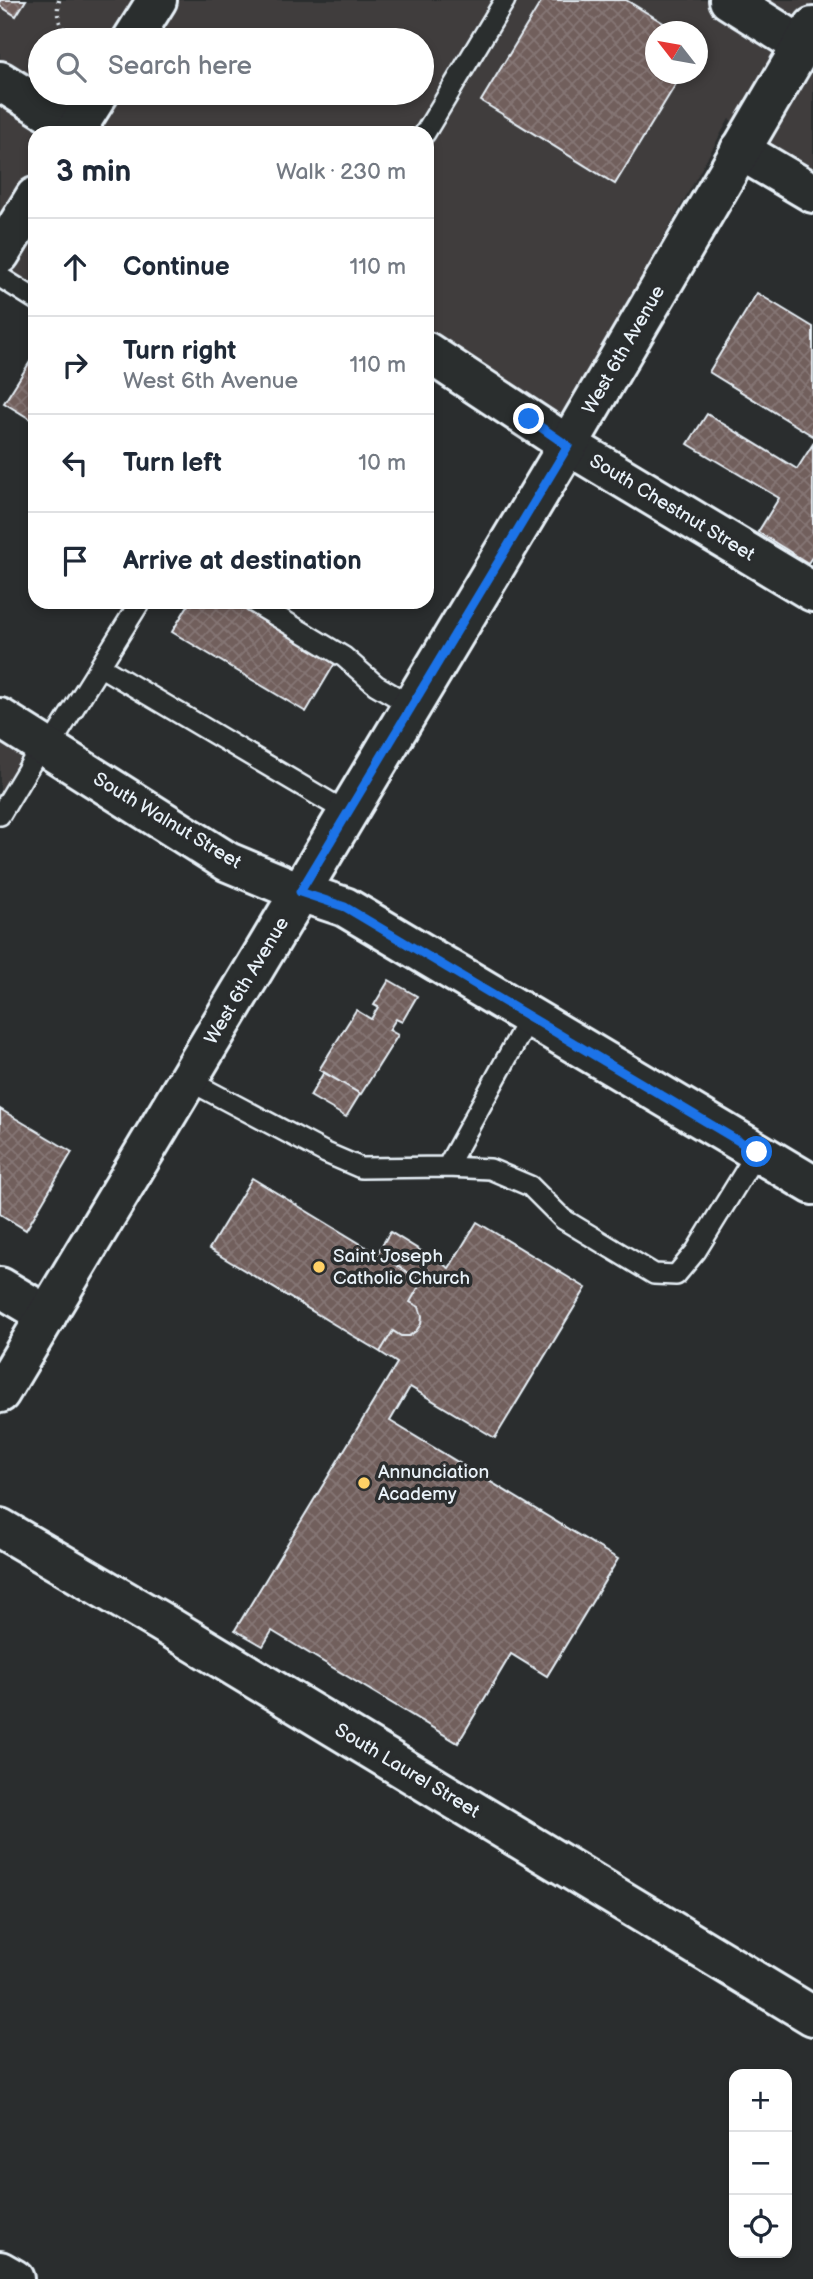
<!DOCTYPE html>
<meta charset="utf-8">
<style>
:root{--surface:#fff;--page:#f6f6f7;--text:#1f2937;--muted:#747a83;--line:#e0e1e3}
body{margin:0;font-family:"Balsamiq Sans",sans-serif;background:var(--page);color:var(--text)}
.controls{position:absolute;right:21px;bottom:21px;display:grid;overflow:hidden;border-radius:14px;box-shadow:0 4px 10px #0003}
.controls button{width:63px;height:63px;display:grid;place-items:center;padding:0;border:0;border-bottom:2px solid var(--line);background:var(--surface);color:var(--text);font:35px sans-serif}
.compass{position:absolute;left:645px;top:21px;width:63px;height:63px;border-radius:50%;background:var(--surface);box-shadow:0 4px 10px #0003;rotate:301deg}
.stop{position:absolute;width:21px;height:21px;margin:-16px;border:5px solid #1a73e8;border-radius:50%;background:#fff}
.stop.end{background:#1a73e8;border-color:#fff;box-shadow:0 2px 7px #0008}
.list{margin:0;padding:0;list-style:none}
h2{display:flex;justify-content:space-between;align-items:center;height:91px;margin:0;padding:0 28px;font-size:30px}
h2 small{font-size:23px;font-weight:400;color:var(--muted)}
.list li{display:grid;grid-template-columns:46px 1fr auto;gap:21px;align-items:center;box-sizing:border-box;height:98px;padding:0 28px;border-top:2px solid var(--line)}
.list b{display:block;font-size:26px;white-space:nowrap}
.list p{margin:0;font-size:23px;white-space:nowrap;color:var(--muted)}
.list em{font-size:23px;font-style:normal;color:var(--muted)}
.icon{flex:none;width:38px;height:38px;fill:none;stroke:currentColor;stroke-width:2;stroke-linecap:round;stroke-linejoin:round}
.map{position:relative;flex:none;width:813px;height:2279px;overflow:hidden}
.search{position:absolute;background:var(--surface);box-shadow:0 4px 10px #0003;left:28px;top:28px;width:406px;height:77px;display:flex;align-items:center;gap:18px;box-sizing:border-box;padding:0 24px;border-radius:38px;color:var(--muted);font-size:26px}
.panel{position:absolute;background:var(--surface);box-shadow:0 4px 10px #0003;left:28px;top:126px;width:406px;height:483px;border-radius:21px}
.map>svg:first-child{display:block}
.built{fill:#3f3c3c;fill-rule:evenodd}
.building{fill:url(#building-cross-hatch);stroke:#e8f1f8;stroke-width:2}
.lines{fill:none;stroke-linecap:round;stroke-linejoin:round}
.lane-casing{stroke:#e8f1f8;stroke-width:24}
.street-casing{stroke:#e8f1f8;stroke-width:44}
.secondary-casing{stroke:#e8f1f8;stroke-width:44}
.path{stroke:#e8f1f8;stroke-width:4.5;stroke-dasharray:2 5;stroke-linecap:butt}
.lane{stroke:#2a2d2e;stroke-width:19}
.street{stroke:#2a2d2e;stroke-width:38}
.secondary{stroke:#2a2d2e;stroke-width:38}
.route{stroke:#1a73e8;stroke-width:9}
.poi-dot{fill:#ffd166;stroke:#2a2d2e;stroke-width:2.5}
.labels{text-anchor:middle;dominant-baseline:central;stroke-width:7;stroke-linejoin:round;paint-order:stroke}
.street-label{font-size:19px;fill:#e8f1f8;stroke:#2a2d2e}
.poi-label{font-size:19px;fill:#e8f1f8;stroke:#2a2d2e;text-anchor:start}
</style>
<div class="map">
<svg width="813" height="2279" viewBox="0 0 813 2279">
<defs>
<pattern id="building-cross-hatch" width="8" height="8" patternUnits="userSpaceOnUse" patternTransform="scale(1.75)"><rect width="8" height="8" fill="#715e5c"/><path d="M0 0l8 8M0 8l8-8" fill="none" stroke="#857674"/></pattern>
</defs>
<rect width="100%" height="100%" fill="#2a2d2e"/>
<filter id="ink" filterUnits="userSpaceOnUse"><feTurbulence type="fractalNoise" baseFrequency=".0143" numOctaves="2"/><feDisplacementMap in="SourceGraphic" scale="14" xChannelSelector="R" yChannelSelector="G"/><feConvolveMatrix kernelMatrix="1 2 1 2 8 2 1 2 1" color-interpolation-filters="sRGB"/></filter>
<g filter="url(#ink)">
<path class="built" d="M0,0H813V169L729,119L561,423L427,339V133H35V304L0,283ZM656,32H698V74H656ZM40,40H422V93H40Z
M0,727L34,749L0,805Z"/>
<path class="building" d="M0,0H26L16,16L0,6Z
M542,0H626L678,32H656V74H682L615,184L481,101Z
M757,293L813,327V436L709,372Z
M35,354V422L4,403Z
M707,414L797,469L813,444V556L808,563L758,532L779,498L688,444Z
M190,602H245L338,658L306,712L172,632Z
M389,980L417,996L402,1022L396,1019L389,1030L398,1035L361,1094L319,1070L356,1010L371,1019L378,1007L374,1005Z
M324,1072L360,1094L346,1117L310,1096Z
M0,1109L72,1152L26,1230L0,1214Z
M252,1178L422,1281L410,1302L419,1307L422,1316L421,1324L416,1331L409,1336H401L393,1331L380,1352L209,1249Z
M477,1222L586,1288L495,1438L410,1387L390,1421L618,1559L547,1676L511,1654L458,1743L272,1631L263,1646L235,1630L397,1363L380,1352L393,1331L401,1336H409L416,1331L421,1324L422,1316L419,1307L410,1302L422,1281L377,1254L390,1232L449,1268Z"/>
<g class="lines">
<g class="lane-casing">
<path id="lane" d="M425,133L505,0
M0,277L35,299
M253,602L344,657L376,685L412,706
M101,667L348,813
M49,748L140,602
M0,815L42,745
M188,1080L326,1153L361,1168L447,1167L490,1169L530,1186L563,1219L654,1274L676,1275L696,1251L757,1152
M447,1167L530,1016"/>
</g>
<g class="street-casing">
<path id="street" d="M729,0L802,46
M0,81L83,133
M740,150L813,193
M427,352L568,445L813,592
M0,1287L47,1315
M0,1528L161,1622L813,2016
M0,2271L14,2279"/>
</g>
<g class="secondary-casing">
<path id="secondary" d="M132,40L157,0
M74,133L99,93
M0,254L35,197
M0,718L228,862L300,892L345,907L813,1185
M0,1393L568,445L813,27"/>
</g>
<path class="path" d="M59,0C56,17 59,28 73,38"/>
<use href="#lane" class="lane"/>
<use href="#street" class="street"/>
<use href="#secondary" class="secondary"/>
</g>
</g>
<g class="lines" filter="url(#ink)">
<path class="route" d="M529,419L568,446L300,892L345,907L757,1152"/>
</g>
<g class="poi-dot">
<circle cx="319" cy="1267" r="7"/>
<circle cx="364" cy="1483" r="7"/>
</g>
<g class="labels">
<g class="street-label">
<text transform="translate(624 350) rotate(-60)">West 6th Avenue</text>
<text transform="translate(672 508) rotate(31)">South Chestnut Street</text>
<text transform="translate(167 821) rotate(31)">South Walnut Street</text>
<text transform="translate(247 981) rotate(-59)">West 6th Avenue</text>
<text transform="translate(407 1771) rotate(31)">South Laurel Street</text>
</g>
<g class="poi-label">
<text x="333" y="1256">Saint Joseph<tspan x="333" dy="22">Catholic Church</tspan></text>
<text x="378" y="1472">Annunciation<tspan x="378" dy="22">Academy</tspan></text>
</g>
</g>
</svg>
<div class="controls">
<button>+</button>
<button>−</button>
<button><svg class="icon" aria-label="locate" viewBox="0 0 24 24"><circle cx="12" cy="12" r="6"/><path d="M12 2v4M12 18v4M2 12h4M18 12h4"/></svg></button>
</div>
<svg class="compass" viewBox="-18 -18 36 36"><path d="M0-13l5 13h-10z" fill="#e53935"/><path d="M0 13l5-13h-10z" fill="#747a83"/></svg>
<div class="stop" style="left:757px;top:1152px"></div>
<div class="stop end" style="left:529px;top:419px"></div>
<div class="search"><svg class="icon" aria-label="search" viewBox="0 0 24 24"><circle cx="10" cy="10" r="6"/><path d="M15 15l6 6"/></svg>Search here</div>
<section class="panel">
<h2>3 min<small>Walk · 230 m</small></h2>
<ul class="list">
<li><svg class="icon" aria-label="ahead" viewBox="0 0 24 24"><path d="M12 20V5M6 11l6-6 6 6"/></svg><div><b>Continue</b></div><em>110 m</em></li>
<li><svg class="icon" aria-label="right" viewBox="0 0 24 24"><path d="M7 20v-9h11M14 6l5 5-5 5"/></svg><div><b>Turn right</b><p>West 6th Avenue</p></div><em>110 m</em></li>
<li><svg class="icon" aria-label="left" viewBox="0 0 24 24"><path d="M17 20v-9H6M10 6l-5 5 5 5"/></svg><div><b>Turn left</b></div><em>10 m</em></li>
<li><svg class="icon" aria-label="arrive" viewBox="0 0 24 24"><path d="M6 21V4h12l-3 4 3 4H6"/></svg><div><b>Arrive at destination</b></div></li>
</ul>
</section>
</div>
